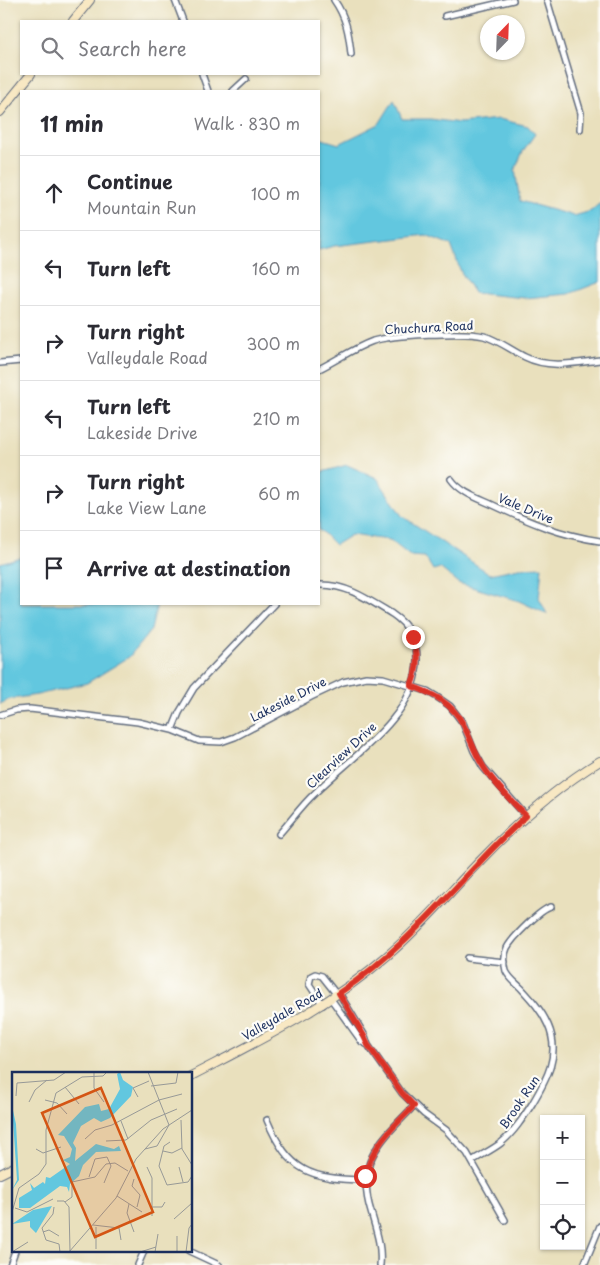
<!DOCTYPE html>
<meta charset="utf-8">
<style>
:root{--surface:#fff;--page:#f2f2f3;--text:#2b2b33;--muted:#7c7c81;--line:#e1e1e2}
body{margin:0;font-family:"Playpen Sans",sans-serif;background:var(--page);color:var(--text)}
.controls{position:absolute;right:15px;bottom:15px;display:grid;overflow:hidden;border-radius:0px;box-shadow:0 1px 4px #0004}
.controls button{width:45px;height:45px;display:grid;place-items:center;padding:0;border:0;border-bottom:1px solid var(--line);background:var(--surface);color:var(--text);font:25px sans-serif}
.compass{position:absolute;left:480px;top:15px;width:45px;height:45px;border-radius:50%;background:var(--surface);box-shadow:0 1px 4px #0004;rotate:23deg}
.stop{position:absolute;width:15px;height:15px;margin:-11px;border:4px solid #d93025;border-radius:50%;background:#fff}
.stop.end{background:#d93025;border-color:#fff;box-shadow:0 1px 5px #0008}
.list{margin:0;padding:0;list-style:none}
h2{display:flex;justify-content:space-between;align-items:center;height:65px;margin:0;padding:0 20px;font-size:21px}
h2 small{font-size:16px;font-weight:400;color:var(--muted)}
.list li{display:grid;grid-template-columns:32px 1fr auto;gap:15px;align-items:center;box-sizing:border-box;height:75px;padding:0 20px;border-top:1px solid var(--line)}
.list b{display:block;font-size:19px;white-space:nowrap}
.list p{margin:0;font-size:16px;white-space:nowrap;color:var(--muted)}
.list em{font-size:16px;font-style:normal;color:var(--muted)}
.icon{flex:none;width:28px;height:28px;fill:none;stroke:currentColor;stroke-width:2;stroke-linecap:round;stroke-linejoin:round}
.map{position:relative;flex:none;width:600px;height:1265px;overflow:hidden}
.search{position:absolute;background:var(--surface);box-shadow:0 1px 4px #0004;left:20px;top:20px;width:300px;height:55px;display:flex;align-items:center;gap:12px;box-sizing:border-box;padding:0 18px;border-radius:0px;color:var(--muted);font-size:19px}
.panel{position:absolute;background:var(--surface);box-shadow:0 1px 4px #0004;left:20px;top:90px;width:300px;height:515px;border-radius:0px}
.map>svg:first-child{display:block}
.water{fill:#62c7df;stroke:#3e7b9e}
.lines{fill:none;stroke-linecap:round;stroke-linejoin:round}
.street-casing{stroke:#636d7f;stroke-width:8}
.secondary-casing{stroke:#636d7f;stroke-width:10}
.street{stroke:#fff;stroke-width:5}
.secondary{stroke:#f8e8c3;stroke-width:8}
.route{stroke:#d93025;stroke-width:6}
.labels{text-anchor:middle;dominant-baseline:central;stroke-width:4.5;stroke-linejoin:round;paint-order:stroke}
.street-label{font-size:12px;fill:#1b2f5e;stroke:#fdfcf7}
.inset-road{fill:none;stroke:#979997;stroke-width:1}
.view{fill:#d45514;fill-opacity:0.15;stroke:#d45514;stroke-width:2.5}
.inset-edge{fill:none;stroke:#1b2f5e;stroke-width:2.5}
</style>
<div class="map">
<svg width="600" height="1265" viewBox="0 0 600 1265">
<rect width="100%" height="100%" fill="#fdfcf7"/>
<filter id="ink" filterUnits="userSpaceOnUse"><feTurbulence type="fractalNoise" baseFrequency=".02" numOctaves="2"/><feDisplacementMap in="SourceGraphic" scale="10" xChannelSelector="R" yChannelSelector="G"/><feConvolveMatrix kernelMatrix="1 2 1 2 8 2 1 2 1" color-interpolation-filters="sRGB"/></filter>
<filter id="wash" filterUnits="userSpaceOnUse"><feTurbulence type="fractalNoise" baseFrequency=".0096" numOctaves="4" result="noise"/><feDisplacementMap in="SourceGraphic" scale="20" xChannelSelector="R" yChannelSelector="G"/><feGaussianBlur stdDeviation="1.12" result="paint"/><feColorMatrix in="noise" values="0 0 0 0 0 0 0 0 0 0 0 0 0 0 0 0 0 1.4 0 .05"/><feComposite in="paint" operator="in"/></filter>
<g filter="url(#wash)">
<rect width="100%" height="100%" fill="#e9e0bd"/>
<path class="water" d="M394,100L402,119H430L460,123L499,119L528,126L535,134L523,151L515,170L520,201L574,216L591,211L600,203V282L569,294L525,298L474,293L461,272L451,245L426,235L334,246L319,250V138L339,144L379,124Z
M347,465L377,478L402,516L490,574L519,568L542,567L539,598L547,614L519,601L458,583L440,568L433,570L425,557L410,556L390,540L373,538L351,535L335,545L321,531H319V473Z
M21,557V604H157L151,630L129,657L87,683L37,695L10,699L0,704V563Z"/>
</g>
<g filter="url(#ink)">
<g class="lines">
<g class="street-casing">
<path id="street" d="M175,0L183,21
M334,0C346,17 349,33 351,54
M547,0L581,113L580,129
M445,16L513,0
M202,74L208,91
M233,91L246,79
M0,363L21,361
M319,369C337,360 354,348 373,341C392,335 465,331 484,336C498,340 511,350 525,357C549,369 575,363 600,360
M451,479C461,493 478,498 493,505C529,522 560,535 600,541
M0,715L16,710L30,709L138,722L172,730L199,741L221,742L235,737L311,697L343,682L366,677L383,678L427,691L437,697L450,706L463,723L474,751L483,767L526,816
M172,730L179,713L194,688L274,604
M279,834C291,821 301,806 314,794C339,769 369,748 392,720C418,689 432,641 392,614C369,600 347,584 319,585
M467,958L505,962
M339,993L365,1036L368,1045L402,1093L424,1114L446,1130L467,1153L505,1220
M331,999L362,1042L368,1045
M323,1005L309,984L311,976L315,974L322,976L337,995
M267,1120C289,1172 310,1179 365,1180
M472,1161C481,1155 492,1150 501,1143C514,1132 523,1118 532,1104C547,1079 561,1054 548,1025C542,1011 532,1000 521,988C516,983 509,978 506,971C504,964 504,954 507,948C512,938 541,909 551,907
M189,1251L219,1265
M10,1265L15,1251
M138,1265L144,1251
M380,1265C382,1246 376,1230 371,1212C355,1161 381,1140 414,1106
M584,1265L600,1226"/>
</g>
<g class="secondary-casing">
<path id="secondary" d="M73,21L90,0
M0,112L31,74
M191,1076C260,1040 329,1007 388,955C421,927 448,894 478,863C515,824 554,789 600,761
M0,1174L14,1167"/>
</g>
<use href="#street" class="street"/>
<use href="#secondary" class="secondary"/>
</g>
</g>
<g class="lines" filter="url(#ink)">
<path class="route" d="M365,1176C372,1146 393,1127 414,1106L402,1093L368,1045L364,1036L339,993C392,958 434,911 477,865C492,848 509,832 526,816C511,800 494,784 483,766C474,752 470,737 463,724C452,703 432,693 411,686C418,669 419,654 413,637"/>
</g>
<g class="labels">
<g class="street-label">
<text transform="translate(429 327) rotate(-3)">Chuchura Road</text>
<text transform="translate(526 508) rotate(23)">Vale Drive</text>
<text transform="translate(288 699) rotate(-27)">Lakeside Drive</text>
<text transform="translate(341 755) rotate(-43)">Clearview Drive</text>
<text transform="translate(282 1014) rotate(-30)">Valleydale Road</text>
<text transform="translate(519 1102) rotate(-56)">Brook Run</text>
</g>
</g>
<g transform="translate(12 1072)">
<rect width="180" height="180" fill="#e9e0bd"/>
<path d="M108,0L111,8L121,15L119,24L98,46L89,50L82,46L69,54L61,71L64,76L63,89L84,72L102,77L107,74L109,79L84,80L71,93L67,104L58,112L57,120L55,115L48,114L18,136H7V126L20,118L18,111L22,116L31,110L33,112L34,105L38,106L58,92L51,88L58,85L60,77L52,64L46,63L73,35L87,32L89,39L97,37L108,17L105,2ZM0,34L4,52L7,108L0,118L5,108ZM40,134L24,161L18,155V149L0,152L21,138Z" fill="#62c7df"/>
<path class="inset-road" d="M82,0V16L92,30M139,14L164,11L166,0M53,15L67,32M4,24L5,11L42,8L54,0M126,25L121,16L137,9M33,28L45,31L55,42M147,28L170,22M17,30L23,18L35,8M169,48L170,77L180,93M109,49L116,67M73,67L83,58L100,53L147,28M94,69L114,68L139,48L165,37M158,70L152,74L147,94L155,113L176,110L180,104M24,77L31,81L49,75M133,77L145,74L157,53L136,0M151,79L160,81L170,76M135,95L140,106V144M167,95L171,110M77,105L83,87L95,85L99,94L92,111M122,107L120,114L128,123L125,135M105,124L130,140M45,129H52L57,135L58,179M53,130L60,125V110L83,105L94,92L103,91L116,99M117,132L115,141L122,160M42,135L41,142L30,156L34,168L47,172L48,180M140,135H150L153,130M3,136L15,140L41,127M0,140L7,116L27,102L34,92V58L44,21L70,5L91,4L95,0M162,147L180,131M81,153L107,156L109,168M31,160L37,158L47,164M84,177V155M0,180L16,170M57,180L104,126L124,87L151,57L180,38M128,180L144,175M143,180L146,162M165,180V164M174,180L177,156L180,152"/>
<path class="view" d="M89,16L141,140L83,165L30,41Z"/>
<rect width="180" height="180" class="inset-edge"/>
</g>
</svg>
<div class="controls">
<button>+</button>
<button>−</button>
<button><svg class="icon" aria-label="locate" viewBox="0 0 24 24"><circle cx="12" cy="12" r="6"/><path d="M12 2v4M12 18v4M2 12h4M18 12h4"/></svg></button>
</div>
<svg class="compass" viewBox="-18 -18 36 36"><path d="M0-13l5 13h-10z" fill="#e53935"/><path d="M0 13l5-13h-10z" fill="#7c7c81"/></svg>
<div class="stop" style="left:365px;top:1176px"></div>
<div class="stop end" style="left:413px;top:637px"></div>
<div class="search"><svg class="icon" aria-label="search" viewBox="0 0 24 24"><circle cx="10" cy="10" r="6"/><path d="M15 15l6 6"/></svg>Search here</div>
<section class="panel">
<h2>11 min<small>Walk · 830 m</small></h2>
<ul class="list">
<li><svg class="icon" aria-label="ahead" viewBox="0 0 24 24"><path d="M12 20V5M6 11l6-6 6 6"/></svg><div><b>Continue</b><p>Mountain Run</p></div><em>100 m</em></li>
<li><svg class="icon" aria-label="left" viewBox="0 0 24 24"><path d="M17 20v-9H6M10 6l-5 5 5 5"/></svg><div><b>Turn left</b></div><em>160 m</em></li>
<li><svg class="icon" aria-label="right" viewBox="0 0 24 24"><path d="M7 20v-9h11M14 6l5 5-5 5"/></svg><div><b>Turn right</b><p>Valleydale Road</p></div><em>300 m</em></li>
<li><svg class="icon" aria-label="left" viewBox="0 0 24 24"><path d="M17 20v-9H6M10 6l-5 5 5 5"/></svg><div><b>Turn left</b><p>Lakeside Drive</p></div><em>210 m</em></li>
<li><svg class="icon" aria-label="right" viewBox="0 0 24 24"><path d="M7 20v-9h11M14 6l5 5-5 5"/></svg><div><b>Turn right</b><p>Lake View Lane</p></div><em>60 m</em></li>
<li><svg class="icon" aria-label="arrive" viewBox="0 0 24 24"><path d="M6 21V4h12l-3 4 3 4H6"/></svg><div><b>Arrive at destination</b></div></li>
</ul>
</section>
</div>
